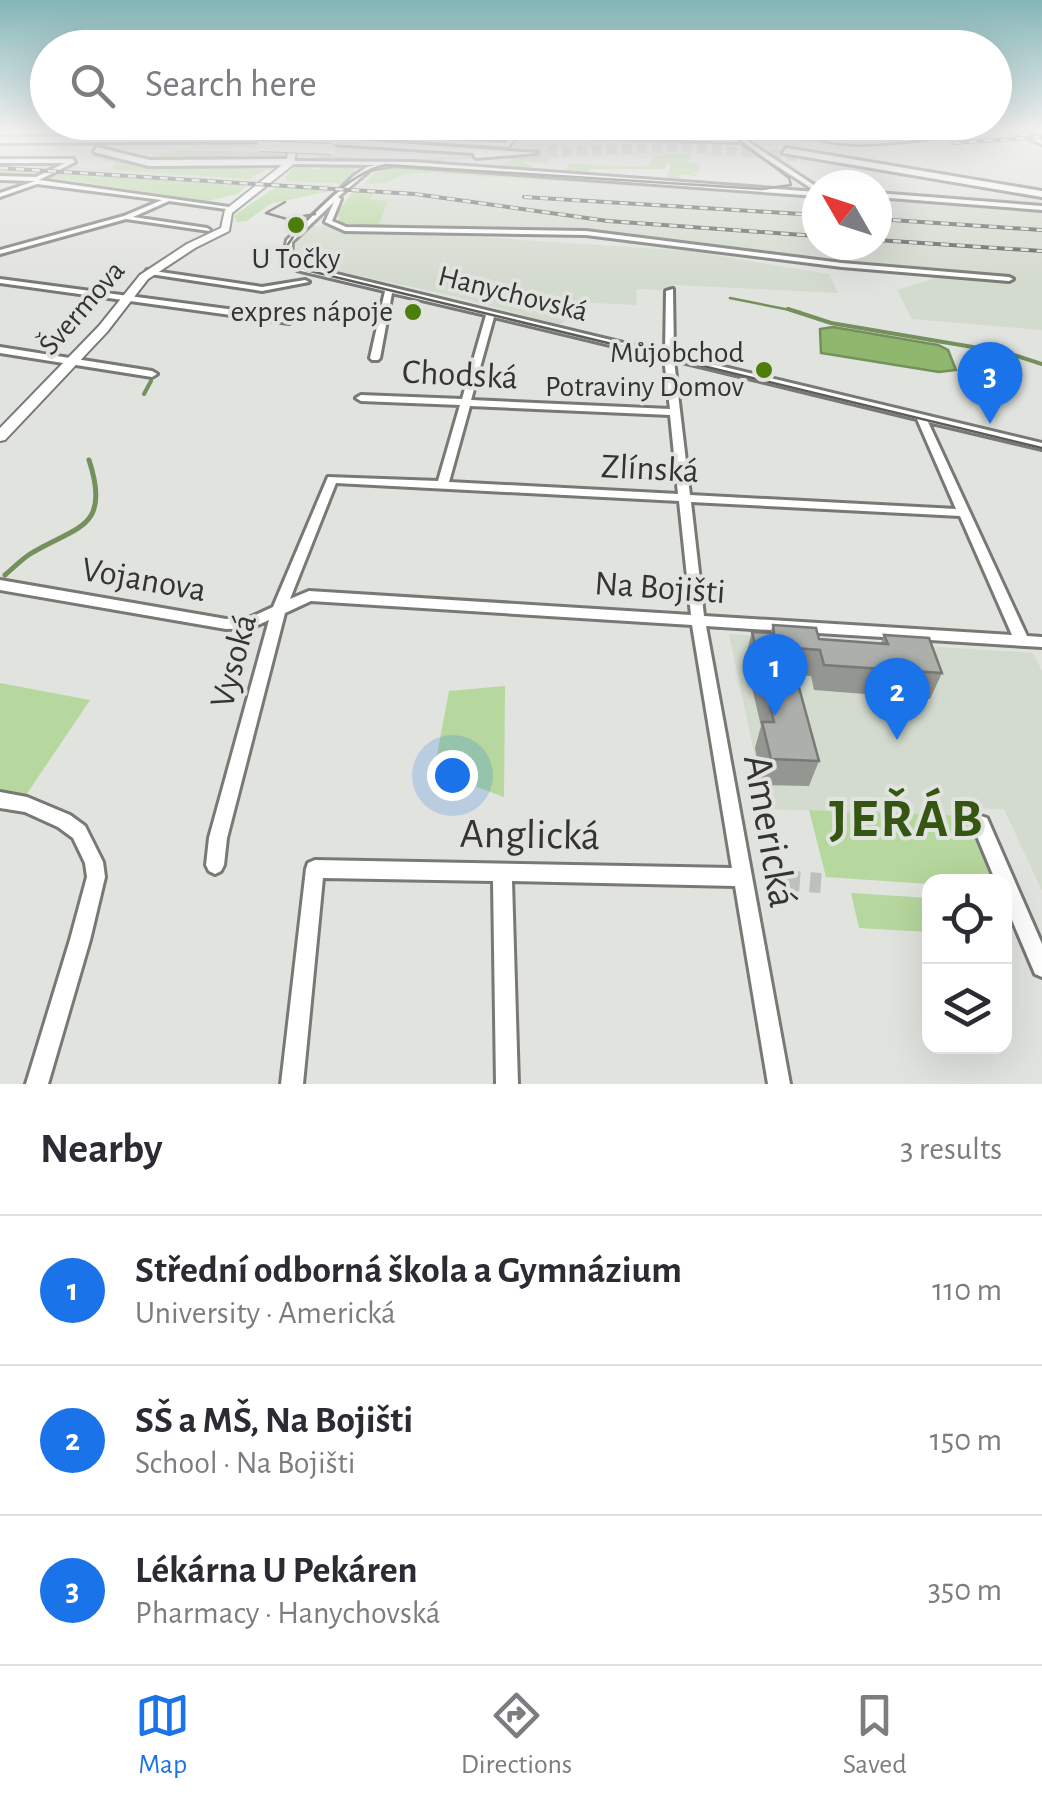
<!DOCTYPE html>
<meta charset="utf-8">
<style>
:root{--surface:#fff;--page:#f2f2f3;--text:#2b2b33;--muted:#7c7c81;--line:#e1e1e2;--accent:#1a73e8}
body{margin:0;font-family:"Alegreya Sans",sans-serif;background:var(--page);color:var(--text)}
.controls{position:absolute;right:30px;bottom:30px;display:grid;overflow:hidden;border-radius:20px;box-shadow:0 10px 40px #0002}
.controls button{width:90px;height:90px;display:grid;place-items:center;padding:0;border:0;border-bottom:2px solid var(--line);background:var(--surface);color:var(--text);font:50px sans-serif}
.compass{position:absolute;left:802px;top:170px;width:90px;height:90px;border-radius:50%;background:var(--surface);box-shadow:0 10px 40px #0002;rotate:309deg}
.you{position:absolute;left:452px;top:775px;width:35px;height:35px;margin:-25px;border:8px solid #fff;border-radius:50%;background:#1a73e8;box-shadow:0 0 0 15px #1a73e833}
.badge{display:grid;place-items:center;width:65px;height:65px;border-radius:50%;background:var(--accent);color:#fff;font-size:32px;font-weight:700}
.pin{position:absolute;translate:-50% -82px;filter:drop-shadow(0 2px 5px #0008)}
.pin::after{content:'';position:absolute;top:52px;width:35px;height:30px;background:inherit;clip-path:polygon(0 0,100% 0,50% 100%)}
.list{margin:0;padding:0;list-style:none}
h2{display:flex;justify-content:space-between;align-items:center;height:130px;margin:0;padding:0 40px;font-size:42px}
h2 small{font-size:32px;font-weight:400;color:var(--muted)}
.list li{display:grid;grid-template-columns:65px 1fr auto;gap:30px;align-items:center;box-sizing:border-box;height:150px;padding:0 40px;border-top:2px solid var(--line)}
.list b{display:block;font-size:38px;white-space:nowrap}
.list p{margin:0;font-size:32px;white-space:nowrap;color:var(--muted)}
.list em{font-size:32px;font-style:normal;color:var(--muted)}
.icon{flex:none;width:55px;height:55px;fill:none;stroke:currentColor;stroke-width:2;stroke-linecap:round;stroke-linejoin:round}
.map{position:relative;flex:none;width:1042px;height:1084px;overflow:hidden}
.search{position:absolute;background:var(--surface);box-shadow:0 10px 40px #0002;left:30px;right:30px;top:30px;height:110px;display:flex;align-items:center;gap:25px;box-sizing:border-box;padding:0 35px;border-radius:55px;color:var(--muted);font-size:38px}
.sheet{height:580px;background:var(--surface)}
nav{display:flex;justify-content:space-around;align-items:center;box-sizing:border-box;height:140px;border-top:2px solid var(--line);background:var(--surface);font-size:28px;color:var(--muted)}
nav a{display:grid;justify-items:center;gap:5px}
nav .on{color:var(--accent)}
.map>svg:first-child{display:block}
.built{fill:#d3dace}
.green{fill:#b6d79d}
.water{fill:#8fb76d;stroke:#74905c;stroke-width:2.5}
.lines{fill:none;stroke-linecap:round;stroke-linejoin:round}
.stream-far2{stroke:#74905c;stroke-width:2.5}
.stream-far1{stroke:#74905c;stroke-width:4}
.stream{stroke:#74905c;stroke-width:5}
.street-tunnel{stroke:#bec0bd;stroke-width:20;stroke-dasharray:20 10;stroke-linecap:butt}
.highway-tunnel{stroke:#bec0bd;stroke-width:10;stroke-dasharray:10 5;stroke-linecap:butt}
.street-casing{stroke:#777975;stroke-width:6}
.secondary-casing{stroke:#777975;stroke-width:4}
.highway-casing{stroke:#777975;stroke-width:6}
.street{fill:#fff;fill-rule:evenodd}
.secondary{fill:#fff;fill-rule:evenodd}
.highway{fill:#fff;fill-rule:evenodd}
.tram{stroke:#5c5d5b;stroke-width:2.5}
.rail-casing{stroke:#5c5d5b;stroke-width:4}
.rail{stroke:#e1e3df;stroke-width:2.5;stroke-dasharray:8;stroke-linecap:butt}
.highway-bridge-casing{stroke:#777975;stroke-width:12;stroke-linecap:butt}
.highway-bridge{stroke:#fff;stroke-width:10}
.wall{fill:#949692}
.building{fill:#acafaa;stroke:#787a77;stroke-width:2.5}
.poi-dot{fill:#4d7d0b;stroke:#e1e3df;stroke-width:4}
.labels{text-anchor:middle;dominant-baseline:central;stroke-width:8;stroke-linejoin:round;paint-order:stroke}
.far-poi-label{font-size:30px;fill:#343533;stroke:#e1e3df;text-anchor:end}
.far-street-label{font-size:30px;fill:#343533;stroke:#e1e3df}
.street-label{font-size:35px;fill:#343533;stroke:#e1e3df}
.near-street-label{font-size:42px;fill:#343533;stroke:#e1e3df}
.near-district-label{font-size:55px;font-weight:bold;letter-spacing:2.5px;fill:#355512;stroke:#e1e3df}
</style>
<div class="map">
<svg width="1042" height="1084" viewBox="0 0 1042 1084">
<rect width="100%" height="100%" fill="#e1e3df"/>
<path class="built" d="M0,165L111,168L359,186L405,174L445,173L817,197V245H877V200L1042,211V330L912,319L897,290L945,275L583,231L378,224L388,201L369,199L372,193L0,169Z
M313,226L690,251L829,274L838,293L675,285L660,290L637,289L636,305L576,302V310L560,325L457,297L312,265L294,252L293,246Z
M729,634L1033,653L1042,671V891L1004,809L968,808L970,816L766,809Z"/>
<path class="green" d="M323,139L503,146L559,144L548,154L552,156L548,163L521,161L538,171H534L497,168L513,159H445L440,164L321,161L317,155L399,160L532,154L531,151L548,150L547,146L462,148Z
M176,150L287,153L279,159L157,161L152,157Z
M99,152L144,166L267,169L249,179L115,170L111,168L116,163L91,156Z
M690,153L692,157L685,162L700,164L699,173L690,171L699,176L680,175L679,181L657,179L667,178L671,164L660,160L667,164L664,169H591L587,173L638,178L564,172L569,164L646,167L655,155Z
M313,164L309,169H322L317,164L360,167L353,169L355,172L342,184L285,181L287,178H284L294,168Z
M406,166L633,184V186L434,173L405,174L385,183L363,184L376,172Z
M0,169L247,185L238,194L207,201L55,178L0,174Z
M276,187L331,191L270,204L247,221L237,222L234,216L239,212Z
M353,191L373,193L370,199L388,201L379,224L459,228L415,229L339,223L338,212Z
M0,683L90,700L24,798L0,793Z
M505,686L504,797L434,771L449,691Z
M809,810L970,816L993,881L929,884L826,877Z
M851,893L929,898V932L859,928Z"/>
<path class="water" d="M833,327L938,345L948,350L956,370L939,372L821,353L820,329Z"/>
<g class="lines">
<path class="stream-far2" d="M730,298L800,312"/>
<path class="stream-far1" d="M788,309L831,323L1008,353L1042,364
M144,394L151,381"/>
<path class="stream" d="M5,575C13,568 21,560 30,554C75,526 112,530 89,460"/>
<path class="street-tunnel" d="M780,880L821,883"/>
<path class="highway-tunnel" d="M532,153L681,147L804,157"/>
<g class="street-casing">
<path id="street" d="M0,131H88L128,136L125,138L80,134L0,135Z
M422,131L735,138L726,131H732L817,187V192L740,142L517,135L508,147L402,140L405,138L506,143L512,135Z
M793,131H799L804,134L869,131L803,138Z
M1010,131H1017L1042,140V144Z
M0,159H73L75,162L39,180L236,208L233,210L169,201L133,217L207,228L210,230L209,231L126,219L0,254V250L124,216L162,200L37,184L0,197V193L35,181L0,180V176L36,177L65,163H0Z
M289,161L413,162L817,192V196L395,165L371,169L338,197L341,199L332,221L346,227L586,231L842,263L1009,277L1013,279L1009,281L842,267L586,235L345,231L325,222L334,202L292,242L291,258L303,266L665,353L666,291L673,289L674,355L1042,443V449L928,422L1027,636L1042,637V647L706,626L790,1084H768L735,886L512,881L518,1084H496L493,881L323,878L303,1084H281L306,869L308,863L315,860L732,868L692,625L311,601L285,613L227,838L224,865L221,871L215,874L209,871L206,865L209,838L269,620L251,628L226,629L0,590V580L226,619L249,618L273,607L328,477L438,481L460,405L361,401L356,398L361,395L462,399L486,315L392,293L380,358L378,360H372L370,358L385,291L297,270L283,259L287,240L354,176L367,167L376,165L291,164ZM494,317L664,358L670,409L471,400ZM674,360L917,419L956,509L690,495ZM470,406L670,415L678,494L449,482ZM336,483L679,501L691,615L309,591L290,599ZM691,502L960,516L1012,635L704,616Z
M877,193L1042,206V210L877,197Z
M147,270L262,287L305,280L309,282L262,291L150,274L146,272Z
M0,279L289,317L293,320L289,323L0,283Z
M0,347L152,371L157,374L152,377L0,353Z
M0,792L27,797L70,815L85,826L103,862L105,877L90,940L48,1084H26L70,940L87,877L85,863L73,838L58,827L25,812L0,808Z
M981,816L987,818L1042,944V977L1035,974L1004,901V882H996L972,824L975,818Z"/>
</g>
<g class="secondary-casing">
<path id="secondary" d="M278,131H285L296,150L294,164L232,213L229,231L195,248L148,279L107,332L5,440L0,441V428L99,326L140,275L187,244L221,228L225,210L287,161L288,150Z"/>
</g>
<g class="highway-casing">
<path id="highway" d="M284,135L537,153L476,158L473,153L284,141L0,143V137Z
M97,147L149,160L291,159L296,162L291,165L149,166L94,152Z
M786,148L1042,191V197L783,153Z"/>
</g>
<use href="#street" class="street"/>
<use href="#secondary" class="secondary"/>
<use href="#highway" class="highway"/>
<path class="tram" d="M727,131L789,178L791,185L762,189L386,165C352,171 295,224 282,256L306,270L1042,448
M792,131C842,156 902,142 956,137L944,131
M285,202L266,213L287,219L315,214"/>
<g class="rail-casing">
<path id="rail" d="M953,143L1042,137
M0,168L415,194L608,221L817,236
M524,197L817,215
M877,219L1042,230
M877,240L1042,251"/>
</g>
<use href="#rail" class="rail"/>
<g class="highway-bridge-casing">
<path id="highway-bridge" d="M261,146L331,149"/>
</g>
<use href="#highway-bridge" class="highway-bridge"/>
</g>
<path class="wall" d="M773,625L819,639L881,643L884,635L942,673L930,699L814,690L811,676L795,675L819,761L809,786L762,785L755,748L761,726L745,658L752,632L770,633Z"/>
<path class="building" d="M773,625L816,628L819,639L888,644L884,635L929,638L942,673L824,665L820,650L793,648L795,655L791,658L819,761L771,759L762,722H774L752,632L774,633Z"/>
<linearGradient id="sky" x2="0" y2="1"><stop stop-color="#84b5b7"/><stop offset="0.46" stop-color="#f2f2f1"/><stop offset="1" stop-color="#f2f2f1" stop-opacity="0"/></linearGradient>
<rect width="1042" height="283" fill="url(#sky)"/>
<g class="poi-dot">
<circle cx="296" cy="225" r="10"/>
<circle cx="413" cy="312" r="10"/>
<circle cx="764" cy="370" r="10"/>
</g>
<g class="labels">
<g class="far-poi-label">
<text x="296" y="259" text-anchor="middle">U Točky</text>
<text x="393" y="312">expres nápoje</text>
<text x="744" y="353">Můjobchod<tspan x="744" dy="34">Potraviny Domov</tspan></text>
</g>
<g class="far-street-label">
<text transform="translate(513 294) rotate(14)">Hanychovská</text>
<text transform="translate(82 308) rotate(-49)">Švermova</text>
</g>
<g class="street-label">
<text transform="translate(460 375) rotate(3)">Chodská</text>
<text transform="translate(650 469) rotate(3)">Zlínská</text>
<text transform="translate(144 580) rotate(10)">Vojanova</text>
<text transform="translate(660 588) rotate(4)">Na Bojišti</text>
<text transform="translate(234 661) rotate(-75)">Vysoká</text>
</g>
<g class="near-street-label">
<text transform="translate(770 831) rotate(80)">Americká</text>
<text transform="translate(530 835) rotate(1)">Anglická</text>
</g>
<g class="near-district-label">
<text x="907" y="819">JEŘÁB</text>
</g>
</g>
</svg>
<div class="controls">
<button><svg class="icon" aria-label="locate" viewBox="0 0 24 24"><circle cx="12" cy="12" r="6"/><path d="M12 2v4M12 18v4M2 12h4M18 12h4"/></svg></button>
<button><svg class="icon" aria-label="layers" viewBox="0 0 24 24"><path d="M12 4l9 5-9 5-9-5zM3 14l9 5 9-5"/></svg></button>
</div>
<svg class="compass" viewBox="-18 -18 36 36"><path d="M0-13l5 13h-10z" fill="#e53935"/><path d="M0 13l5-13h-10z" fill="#7c7c81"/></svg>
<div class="you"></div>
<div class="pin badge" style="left:775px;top:716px">1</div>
<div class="pin badge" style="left:897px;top:740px">2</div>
<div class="pin badge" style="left:990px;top:424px">3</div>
<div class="search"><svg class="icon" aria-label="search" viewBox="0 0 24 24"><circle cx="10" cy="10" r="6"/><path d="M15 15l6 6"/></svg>Search here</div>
</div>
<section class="sheet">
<h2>Nearby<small>3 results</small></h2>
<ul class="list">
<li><span class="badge">1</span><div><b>Střední odborná škola a Gymnázium</b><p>University · Americká</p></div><em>110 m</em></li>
<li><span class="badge">2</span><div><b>SŠ a MŠ, Na Bojišti</b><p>School · Na Bojišti</p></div><em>150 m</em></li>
<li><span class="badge">3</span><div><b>Lékárna U Pekáren</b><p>Pharmacy · Hanychovská</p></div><em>350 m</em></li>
</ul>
</section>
<nav>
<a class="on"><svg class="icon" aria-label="map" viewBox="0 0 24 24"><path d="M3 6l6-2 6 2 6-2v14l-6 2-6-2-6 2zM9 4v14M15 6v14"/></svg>Map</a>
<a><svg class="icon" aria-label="directions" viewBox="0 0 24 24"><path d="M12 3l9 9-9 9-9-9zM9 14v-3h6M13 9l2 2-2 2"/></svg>Directions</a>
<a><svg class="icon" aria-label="saved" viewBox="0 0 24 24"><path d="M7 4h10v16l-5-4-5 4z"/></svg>Saved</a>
</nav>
